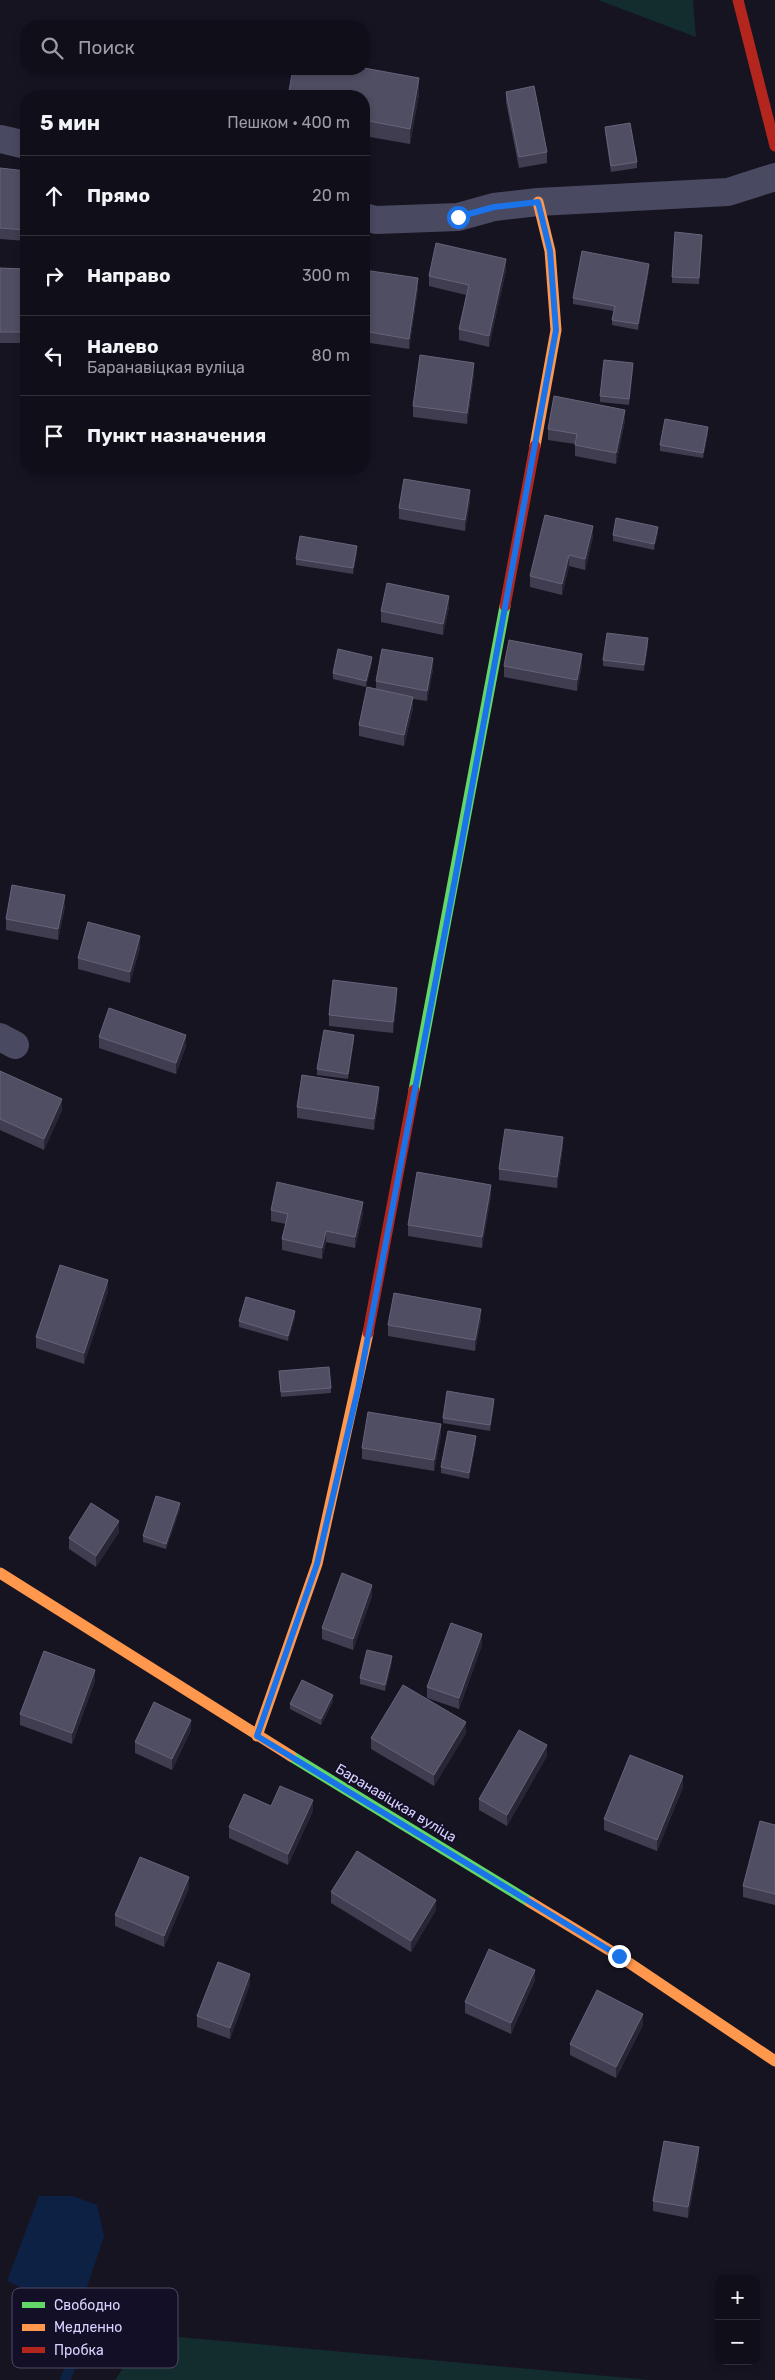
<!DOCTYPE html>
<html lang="ru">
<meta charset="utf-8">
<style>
:root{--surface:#100f19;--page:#1e1d26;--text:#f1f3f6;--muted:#9c9ca2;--line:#302f38}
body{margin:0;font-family:Rubik,sans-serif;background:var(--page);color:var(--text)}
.controls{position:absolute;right:15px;bottom:15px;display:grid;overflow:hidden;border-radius:10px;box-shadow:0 2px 8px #0003}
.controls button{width:45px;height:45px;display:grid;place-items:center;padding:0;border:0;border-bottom:1px solid var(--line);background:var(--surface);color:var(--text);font:25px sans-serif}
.stop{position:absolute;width:15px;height:15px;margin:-11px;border:4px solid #1a73e8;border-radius:50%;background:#fff}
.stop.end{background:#1a73e8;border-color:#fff;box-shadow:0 1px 5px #0008}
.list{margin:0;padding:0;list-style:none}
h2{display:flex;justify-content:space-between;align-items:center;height:65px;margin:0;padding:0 20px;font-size:21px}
h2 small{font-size:16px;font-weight:400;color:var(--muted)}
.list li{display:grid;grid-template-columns:32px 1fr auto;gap:15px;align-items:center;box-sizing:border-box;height:80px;padding:0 20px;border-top:1px solid var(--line)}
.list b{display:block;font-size:19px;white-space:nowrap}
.list p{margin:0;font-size:16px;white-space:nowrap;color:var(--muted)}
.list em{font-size:16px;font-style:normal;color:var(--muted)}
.icon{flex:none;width:28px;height:28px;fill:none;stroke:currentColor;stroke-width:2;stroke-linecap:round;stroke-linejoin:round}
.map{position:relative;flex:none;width:775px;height:2380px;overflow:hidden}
.search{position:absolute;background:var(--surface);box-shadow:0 2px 8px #0003;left:20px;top:20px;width:350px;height:55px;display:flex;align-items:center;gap:12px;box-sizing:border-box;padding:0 18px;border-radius:20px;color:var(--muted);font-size:19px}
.panel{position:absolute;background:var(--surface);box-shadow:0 2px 8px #0003;left:20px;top:90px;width:350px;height:385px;border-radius:20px}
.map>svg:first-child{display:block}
.green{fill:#132c2d}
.water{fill:#0d2144}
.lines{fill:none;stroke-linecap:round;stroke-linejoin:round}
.stream{stroke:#0d2144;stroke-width:10}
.street{stroke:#4a4962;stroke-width:28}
.fast{stroke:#63d668;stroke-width:11}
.slow{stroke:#ff974d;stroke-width:11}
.jam{stroke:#b3261e;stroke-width:11}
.wall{fill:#403d50}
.shaded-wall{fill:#282635}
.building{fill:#504e63;stroke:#66637b}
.route{stroke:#1a73e8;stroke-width:6}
.labels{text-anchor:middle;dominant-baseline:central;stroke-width:4;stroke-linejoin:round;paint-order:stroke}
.street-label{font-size:14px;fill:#d9d4ff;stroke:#130f26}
.key{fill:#130f26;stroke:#4e4a67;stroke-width:1}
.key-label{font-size:14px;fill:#d9d4ff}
</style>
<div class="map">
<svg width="775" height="2380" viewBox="0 0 775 2380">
<rect width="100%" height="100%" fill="#161421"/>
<path class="green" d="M598,0H693L696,37Z
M146,2334L650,2380H115Z"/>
<path class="water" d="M39,2196H73L97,2205L104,2236L78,2314L7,2281Z"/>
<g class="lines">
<path class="stream" d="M65,2380L79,2346L77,2301"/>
<path class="street" d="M0,139L26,145
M364,217L376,220L458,217L494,207L538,202L728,192L775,177
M0,1037L15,1045"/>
<path class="fast" d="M414,1090L505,606
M291,1756L530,1902"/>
<path class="slow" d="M535,446L556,330L550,251L538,202
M0,1573L291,1756
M257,1736L317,1564L368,1333
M530,1902L619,1956L775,2061"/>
<path class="jam" d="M738,0L775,146
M505,606L535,446
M368,1333L414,1090"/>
</g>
<path class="wall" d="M506,92L547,152V163L519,168L506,102Z
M419,94L410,144L364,136V96Z
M605,127L637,162V168L611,172L605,132Z
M0,168L26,171V241L0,239Z
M702,241L699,284L672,283V277Z
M0,268L26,269V343H0Z
M364,270L418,289L409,349L364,342Z
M506,270L489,347L459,340V329L466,295L429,286V276Z
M649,270L638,330L612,325V320L614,311L573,304V298Z
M633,369L629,405L600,402V396Z
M474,374L467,424L413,417V406Z
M625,421L616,464L575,456V444L548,440V429Z
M708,433L703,458L660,451V445Z
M470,501L465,531L399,519V508Z
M658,532L654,550L613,541V535Z
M593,537L585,570L569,566L562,595L530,587V576Z
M357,551L353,574L296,565V559Z
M449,607L443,635L381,622V611Z
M648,644L644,671L603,666V660Z
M372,662L366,687L333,679V673Z
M582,665L577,691L504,677V666Z
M433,669L427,701L413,699V708L404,746L359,736V725L376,689V681Z
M65,906L58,940L6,930V919Z
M140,947L130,983L78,969V958Z
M397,998L393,1033L329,1026V1015Z
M99,1037L186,1046L176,1074L99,1048Z
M354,1040L348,1079L317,1075V1069Z
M0,1071L62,1110L44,1150L0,1130Z
M379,1098L374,1130L297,1118V1107Z
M563,1147L557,1188L499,1180V1169Z
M491,1196L482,1248L408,1236V1225Z
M271,1210L363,1213L355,1248L326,1242L322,1259L282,1250V1239L286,1224L271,1221Z
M108,1291L84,1364L36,1348V1337Z
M295,1317L288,1341L239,1327V1321Z
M481,1319L475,1351L388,1336V1325Z
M279,1371L331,1388V1393L281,1397Z
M494,1404L490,1431L443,1423V1418Z
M441,1435L434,1471L362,1459V1448Z
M476,1442L469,1479L441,1473V1467Z
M180,1509L166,1549L143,1542V1536Z
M119,1532L96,1567L69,1549V1538Z
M372,1596L353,1650L322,1639V1628Z
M482,1645L459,1709L427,1698V1687Z
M392,1662L385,1691L360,1684V1678Z
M95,1681L72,1744L20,1725V1714Z
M333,1701L321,1725L290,1709V1704Z
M191,1730L172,1770L135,1753V1742Z
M466,1733L434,1786L371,1749V1738Z
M547,1756L507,1826L479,1810V1799Z
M683,1787L657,1851L604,1830V1819Z
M271,1806L313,1811L288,1865L229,1838V1827Z
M775,1825V1905L743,1897V1886Z
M189,1888L164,1947L115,1926V1915Z
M331,1892L436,1910L411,1952L331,1903Z
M535,1980L511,2034L465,2013V2002Z
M250,1984L230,2039L197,2027V2016Z
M643,2025L616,2078L570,2055V2044Z
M699,2158L688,2218L653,2211V2201Z"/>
<path class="shaded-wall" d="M419,78V94L410,144V129Z
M506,259V270L489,347V336Z
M649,264V270L638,330V324Z
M418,278V289L409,349V339Z
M474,363V374L467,424V413Z
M633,363V369L629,405V399Z
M625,410V421L616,464V453Z
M708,427V433L703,458V453Z
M470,490V501L465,531V520Z
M593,526V537L585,570V559Z
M658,527V532L654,550V544Z
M357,546V551L353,574V568Z
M569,555V566L562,595V584Z
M449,596V607L443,635V624Z
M648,638V644L644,671V665Z
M582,654V665L577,691V680Z
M372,657V662L366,687V681Z
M433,658V669L427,701V691Z
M413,697V708L404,746V735Z
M65,895V906L58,940V929Z
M140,936V947L130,983V972Z
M397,988V998L393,1033V1022Z
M186,1035V1046L176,1074V1063Z
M354,1035V1040L348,1079V1074Z
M379,1087V1098L374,1130V1119Z
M62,1099V1110L44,1150V1139Z
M563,1137V1147L557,1188V1177Z
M491,1185V1196L482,1248V1237Z
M363,1202V1213L355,1248V1237Z
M326,1231V1242L322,1259V1248Z
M108,1280V1291L84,1364V1353Z
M481,1309V1319L475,1351V1340Z
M295,1311V1317L288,1341V1336Z
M494,1399V1404L490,1431V1425Z
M441,1424V1435L434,1471V1460Z
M476,1436V1442L469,1479V1473Z
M180,1503V1509L166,1549V1544Z
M119,1521V1532L96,1567V1556Z
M372,1585V1596L353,1650V1639Z
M482,1634V1645L459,1709V1698Z
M392,1656V1662L385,1691V1685Z
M95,1670V1681L72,1744V1733Z
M333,1695V1701L321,1725V1719Z
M191,1720V1730L172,1770V1759Z
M466,1722V1733L434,1786V1775Z
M547,1745V1756L507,1826V1815Z
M683,1776V1787L657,1851V1840Z
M313,1800V1811L288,1865V1854Z
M189,1877V1888L164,1947V1936Z
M436,1900V1910L411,1952V1941Z
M535,1970V1980L511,2034V2023Z
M250,1974V1984L230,2039V2028Z
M643,2014V2025L616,2078V2067Z
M699,2147V2158L688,2218V2207Z"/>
<path class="building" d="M364,68L419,78L410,129L364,120V96H288L293,69Z
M534,86L547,152L519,157L506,92Z
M630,123L637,162L611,166L605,127Z
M0,168L26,171V230L0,228Z
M675,232L702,235L699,278L672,277Z
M436,243L506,259L489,336L459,329L469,285L429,276Z
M582,251L649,264L638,324L612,320L615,306L573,298Z
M0,268L26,269V332H0Z
M364,270L418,278L409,339L364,331Z
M420,355L474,363L467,413L413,406Z
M604,360L633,363L629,399L600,396Z
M554,396L625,410L616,453L575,445L577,434L548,429Z
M665,419L708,427L703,453L660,445Z
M404,479L470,490L465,520L399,508Z
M545,515L593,526L585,559L569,555L562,584L530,576Z
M616,518L658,527L654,544L613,535Z
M300,536L357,546L353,568L296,559Z
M387,583L449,596L443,624L381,611Z
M607,633L648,638L644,665L603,660Z
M509,640L582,654L577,680L504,666Z
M338,649L372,657L366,681L333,673Z
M382,649L433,658L427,691L376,681Z
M367,687L413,697L404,735L359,725Z
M12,885L65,895L58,929L6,919Z
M88,922L140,936L130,972L78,958Z
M333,980L397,988L393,1022L329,1015Z
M109,1008L186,1035L176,1063L99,1037Z
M324,1030L354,1035L348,1074L317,1069Z
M0,1071L62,1099L44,1139L0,1119Z
M302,1075L379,1087L374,1119L297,1107Z
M505,1129L563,1137L557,1177L499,1169Z
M417,1172L491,1185L482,1237L408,1225Z
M277,1182L363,1202L355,1237L326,1231L322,1248L282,1239L288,1214L271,1210Z
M60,1265L108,1280L84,1353L36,1337Z
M394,1293L481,1309L475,1340L388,1325Z
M246,1297L295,1311L288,1336L239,1321Z
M329,1367L331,1388L281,1392L279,1371Z
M447,1391L494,1399L490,1425L443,1418Z
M368,1412L441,1424L434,1460L362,1448Z
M448,1431L476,1436L469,1473L441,1467Z
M156,1496L180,1503L166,1544L143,1536Z
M91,1503L119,1521L96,1556L69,1538Z
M342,1573L372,1585L353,1639L322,1628Z
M451,1623L482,1634L459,1698L427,1687Z
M367,1650L392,1656L385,1685L360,1678Z
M44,1651L95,1670L72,1733L20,1714Z
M302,1680L333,1695L321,1719L290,1704Z
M403,1685L466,1722L434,1775L371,1738Z
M154,1702L191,1720L172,1759L135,1742Z
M519,1730L547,1745L507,1815L479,1799Z
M630,1755L683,1776L657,1840L604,1819Z
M280,1786L313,1800L288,1854L229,1827L244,1794L271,1806Z
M760,1821L775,1825V1894L743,1886Z
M357,1851L436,1900L411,1941L331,1892Z
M140,1857L189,1877L164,1936L115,1915Z
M489,1949L535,1970L511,2023L465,2002Z
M218,1962L250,1974L230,2028L197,2016Z
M597,1990L643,2014L616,2067L570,2044Z
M664,2141L699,2147L688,2207L653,2201Z"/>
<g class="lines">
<path class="route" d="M458,217L494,207L538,202L550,251L556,330L455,879L358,1389L317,1564L257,1736L619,1956"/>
</g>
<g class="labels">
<g class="street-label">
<text transform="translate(396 1803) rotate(31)">Баранавіцкая вуліца</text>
</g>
</g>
<rect x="12" y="2288" width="166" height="80" rx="8" class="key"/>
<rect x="22" y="2302" width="23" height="6" fill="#63d668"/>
<rect x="22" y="2324" width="23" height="7" fill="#ff974d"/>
<rect x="22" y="2347" width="23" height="6" fill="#b3261e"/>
<g class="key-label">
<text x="54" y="2310">Свободно</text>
<text x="54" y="2332">Медленно</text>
<text x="54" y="2355">Пробка</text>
</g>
</svg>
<div class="controls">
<button>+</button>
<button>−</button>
</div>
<div class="stop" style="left:458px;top:217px"></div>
<div class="stop end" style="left:619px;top:1956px"></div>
<div class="search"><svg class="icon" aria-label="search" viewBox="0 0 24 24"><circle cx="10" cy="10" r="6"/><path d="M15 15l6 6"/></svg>Поиск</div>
<section class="panel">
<h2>5 мин<small>Пешком · 400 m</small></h2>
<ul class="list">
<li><svg class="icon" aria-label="ahead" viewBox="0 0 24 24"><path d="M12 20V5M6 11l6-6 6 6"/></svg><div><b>Прямо</b></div><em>20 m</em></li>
<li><svg class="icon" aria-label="right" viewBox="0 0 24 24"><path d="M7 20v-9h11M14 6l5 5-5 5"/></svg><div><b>Направо</b></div><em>300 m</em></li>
<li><svg class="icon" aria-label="left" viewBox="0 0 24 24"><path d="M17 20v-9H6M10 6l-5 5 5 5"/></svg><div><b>Налево</b><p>Баранавіцкая вуліца</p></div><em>80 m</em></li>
<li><svg class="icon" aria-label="arrive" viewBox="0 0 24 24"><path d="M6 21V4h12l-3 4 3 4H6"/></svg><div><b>Пункт назначения</b></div></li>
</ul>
</section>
</div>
